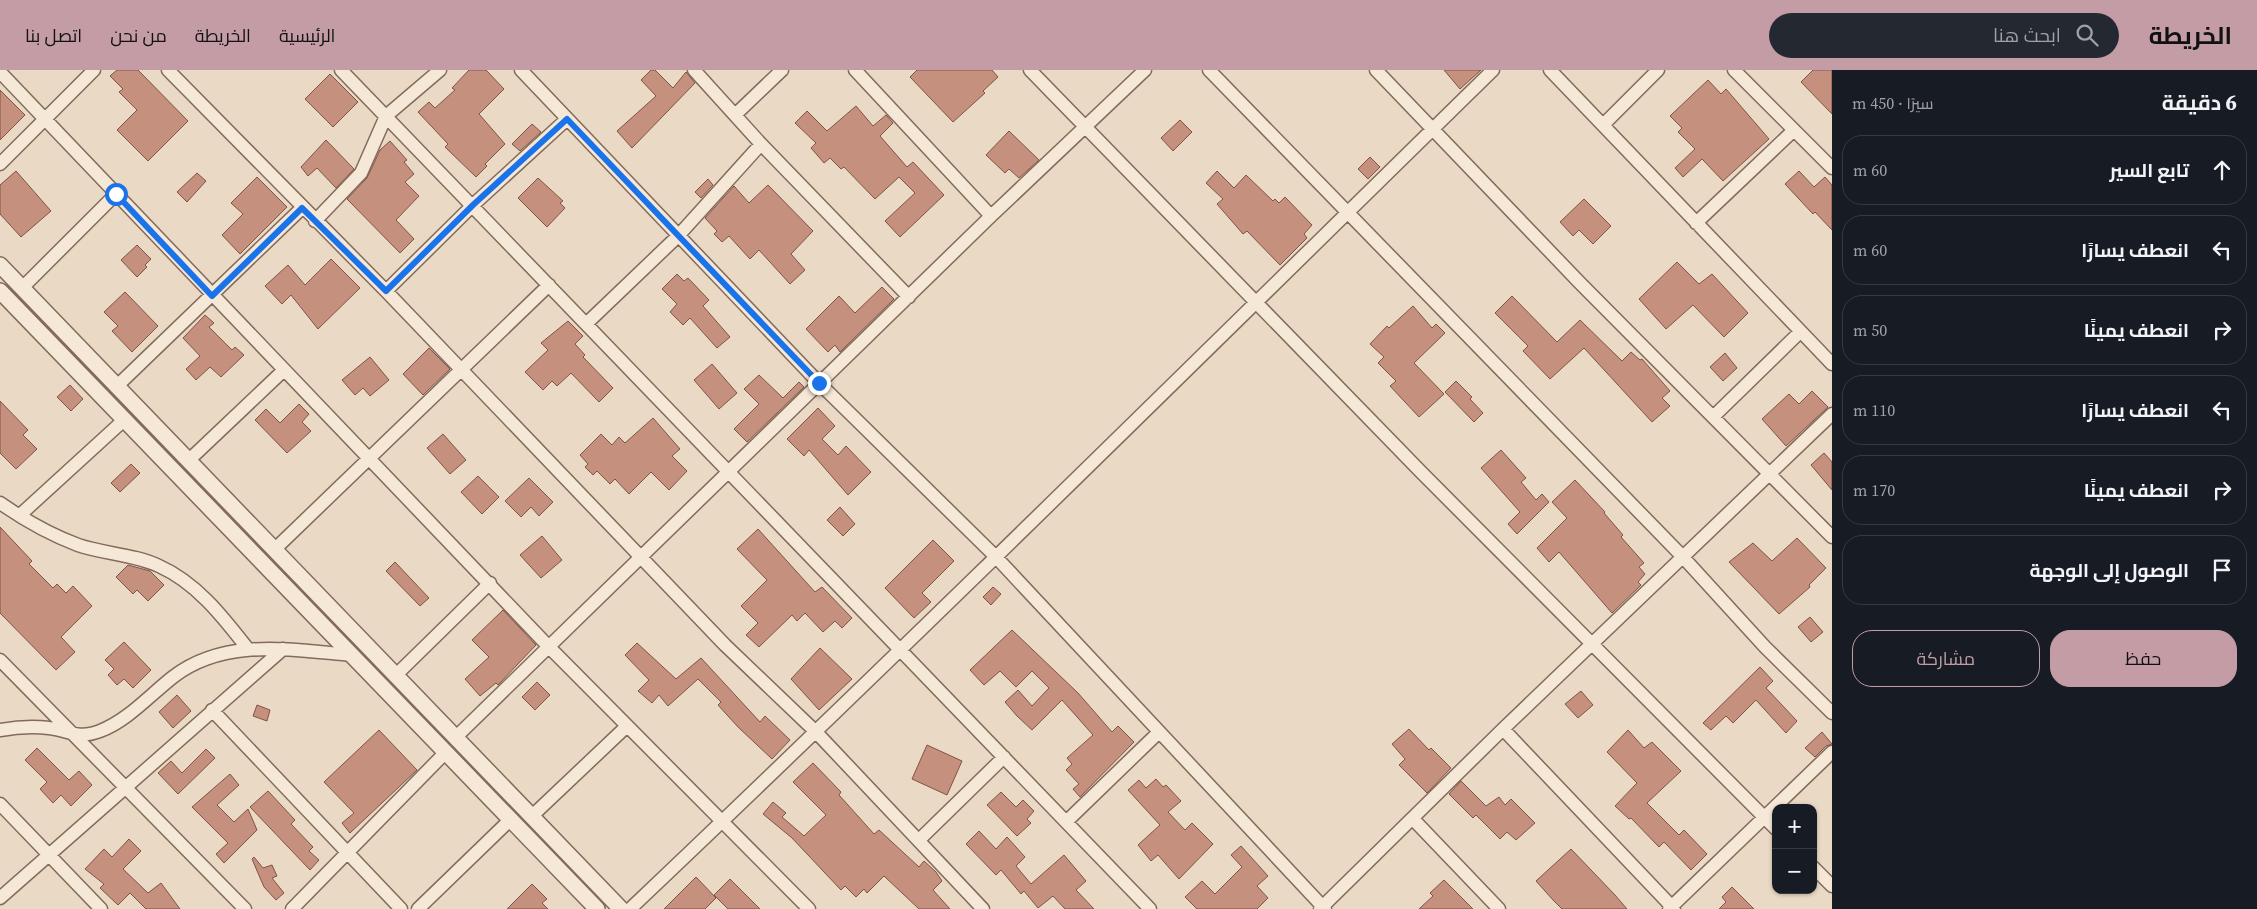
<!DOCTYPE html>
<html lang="ar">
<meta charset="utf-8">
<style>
:root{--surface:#171b24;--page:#242831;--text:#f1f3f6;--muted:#9ea1a6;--line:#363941;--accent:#c49ca5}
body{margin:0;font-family:"Source Serif 4",Cairo,serif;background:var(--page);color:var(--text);direction:rtl}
.controls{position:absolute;right:15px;bottom:15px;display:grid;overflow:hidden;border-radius:10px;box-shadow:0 1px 4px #0004}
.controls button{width:45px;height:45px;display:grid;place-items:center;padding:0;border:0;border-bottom:1px solid var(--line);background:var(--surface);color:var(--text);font:25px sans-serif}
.stop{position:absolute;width:15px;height:15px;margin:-11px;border:4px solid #1a73e8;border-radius:50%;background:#fff}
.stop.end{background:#1a73e8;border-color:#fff;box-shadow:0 1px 5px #0008}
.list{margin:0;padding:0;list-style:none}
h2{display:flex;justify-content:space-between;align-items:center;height:65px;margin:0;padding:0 20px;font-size:21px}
h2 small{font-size:16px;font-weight:400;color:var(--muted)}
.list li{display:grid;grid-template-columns:32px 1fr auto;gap:15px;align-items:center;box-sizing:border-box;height:70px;margin:0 10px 10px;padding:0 10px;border:1px solid var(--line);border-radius:20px}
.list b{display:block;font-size:19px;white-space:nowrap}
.list em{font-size:16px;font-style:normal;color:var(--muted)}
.actions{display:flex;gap:10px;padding:15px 20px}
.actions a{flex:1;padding:11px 0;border:1px solid var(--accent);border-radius:20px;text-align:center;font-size:18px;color:var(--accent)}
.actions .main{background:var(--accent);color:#111}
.icon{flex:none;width:28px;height:28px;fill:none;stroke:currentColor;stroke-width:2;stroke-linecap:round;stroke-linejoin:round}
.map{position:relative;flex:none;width:1832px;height:839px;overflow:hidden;direction:ltr}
header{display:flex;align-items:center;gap:30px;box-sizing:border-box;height:70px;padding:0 25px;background:var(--accent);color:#111}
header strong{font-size:24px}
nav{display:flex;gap:28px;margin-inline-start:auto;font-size:18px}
.search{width:350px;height:45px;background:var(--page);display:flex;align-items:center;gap:12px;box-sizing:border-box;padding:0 18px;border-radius:28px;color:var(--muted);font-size:19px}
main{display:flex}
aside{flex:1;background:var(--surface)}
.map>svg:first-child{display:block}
.building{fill:#c5907e;stroke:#815344}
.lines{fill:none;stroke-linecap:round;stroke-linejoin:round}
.minor-casing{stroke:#836b5c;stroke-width:15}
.tertiary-casing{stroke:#836b5c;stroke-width:18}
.minor{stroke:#f6e8d7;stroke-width:12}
.tertiary{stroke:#f6e8d7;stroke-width:15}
.route{stroke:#1a73e8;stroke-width:6}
</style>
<header>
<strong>الخريطة</strong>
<div class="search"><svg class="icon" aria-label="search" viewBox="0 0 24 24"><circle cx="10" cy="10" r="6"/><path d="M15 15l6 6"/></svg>ابحث هنا</div>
<nav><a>الرئيسية</a><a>الخريطة</a><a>من نحن</a><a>اتصل بنا</a></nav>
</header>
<main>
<aside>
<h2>6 دقيقة<small>سيرًا · 450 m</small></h2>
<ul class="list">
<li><svg class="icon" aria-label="ahead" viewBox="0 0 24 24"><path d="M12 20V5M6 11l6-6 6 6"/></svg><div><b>تابع السير</b></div><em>60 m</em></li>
<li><svg class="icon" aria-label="left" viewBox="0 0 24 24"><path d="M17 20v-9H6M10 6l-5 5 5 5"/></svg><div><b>انعطف يسارًا</b></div><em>60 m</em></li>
<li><svg class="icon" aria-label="right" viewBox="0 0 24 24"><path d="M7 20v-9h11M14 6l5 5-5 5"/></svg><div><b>انعطف يمينًا</b></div><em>50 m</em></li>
<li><svg class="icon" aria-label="left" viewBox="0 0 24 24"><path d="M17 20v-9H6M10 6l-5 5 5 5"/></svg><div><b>انعطف يسارًا</b></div><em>110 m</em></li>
<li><svg class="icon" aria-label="right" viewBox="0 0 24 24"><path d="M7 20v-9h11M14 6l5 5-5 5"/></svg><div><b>انعطف يمينًا</b></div><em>170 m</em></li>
<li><svg class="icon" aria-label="arrive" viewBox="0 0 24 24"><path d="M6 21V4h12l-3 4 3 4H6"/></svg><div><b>الوصول إلى الوجهة</b></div></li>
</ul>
<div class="actions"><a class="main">حفظ</a><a>مشاركة</a></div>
</aside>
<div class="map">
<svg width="1832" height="839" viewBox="0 0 1832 839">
<rect width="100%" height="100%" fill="#ead9c5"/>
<path class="building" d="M117,0H138L188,51L148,91L117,60L137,40L119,22L123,19L110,6Z
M469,0H486L504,19L479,44L505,74L485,94L487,96L476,107L445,77L448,74L418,42L429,32L435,38L455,20L452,18Z
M651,0H655L673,18L686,2L695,13L632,78L617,61L656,26L641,10Z
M917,0H992L998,7L983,21L985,23L953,52L910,7Z
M1444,0H1481L1460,19Z
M1813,0H1832V44L1801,12Z
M330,4L358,32L333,57L305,29Z
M1708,10L1721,24L1726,19L1769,69L1723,111L1702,89L1683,107L1675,98L1695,79L1678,62L1682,58L1670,46Z
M0,20L25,45L0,70Z
M856,36L873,56L886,45L893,53L880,66L907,97L913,92L944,125L900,167L885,151L915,123L899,107L875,129L844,97L841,99L830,88L824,93L811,78L816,73L795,53L807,41L827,61Z
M1180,50L1192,62L1173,81L1161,68Z
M532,54L541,62L520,81L512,74Z
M1009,61L1039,90L1019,108L1009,99L1005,103L986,85Z
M326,70L354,99L336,118L317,98L308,106L301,97Z
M390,71L407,90L404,92L414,104L405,112L419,126L396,150L414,169L400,183L347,129L367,108L380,80Z
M1370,87L1380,97L1368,109L1358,99Z
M16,101L51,141L21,167L0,144V115Z
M1217,101L1234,118L1246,105L1273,131L1275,129L1279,133L1285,127L1312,155L1304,164L1307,168L1280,195L1247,161L1243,164L1217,134L1223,129L1206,113Z
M1799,101L1814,117L1825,107L1832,115V160L1815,142L1813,144L1785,114Z
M197,103L206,111L187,132L177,122Z
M257,107L287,137L240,184L222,165L243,144L231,133Z
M538,108L563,131L560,133L565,138L547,157L518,128Z
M708,109L713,115L701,128L695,122Z
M768,115L813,161L791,184L805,200L790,214L759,180L750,189L729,166L722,172L714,164L717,161L705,148L734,116L749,133Z
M1584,129L1611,156L1593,174L1579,160L1573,166L1560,152Z
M137,175L151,189L145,195L147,197L137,207L121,190Z
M331,189L360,218L318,259L291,225L282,234L265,216L288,195L305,215Z
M1677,192L1699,214L1712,204L1748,243L1724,267L1693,235L1666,259L1639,229Z
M677,204L684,211L688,208L709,230L703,236L730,267L717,278L690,248L683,255L670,242L677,234L662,219Z
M882,217L894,229L840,282L835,275L828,282L806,259L839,226L855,243Z
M125,222L158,256L132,282L112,261L118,256L104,242Z
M1512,226L1557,272L1580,250L1622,291L1631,282L1640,290L1642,289L1670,321L1662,328L1670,336L1652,352L1584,278L1550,309L1523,281L1528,276L1495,243Z
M1413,236L1432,258L1436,254L1445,263L1414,293L1444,324L1419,347L1390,316L1396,311L1378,293L1384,287L1370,274L1387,256L1389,258Z
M205,245L214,253L209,257L232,280L235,277L244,285L221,307L210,297L196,310L186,299L200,286L183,268Z
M568,251L583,266L575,274L585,285L583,287L613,318L599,332L571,303L557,316L552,311L543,320L525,302L548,280L541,273Z
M429,278L450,299L423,325L403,304Z
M1725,283L1737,298L1723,311L1710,297Z
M370,287L389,310L370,326L363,318L355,325L342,310Z
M712,294L737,323L719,339L694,310Z
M759,305L783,328L799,312L804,317L747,372L734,359L759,334L744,319Z
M1456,311L1472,327L1470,329L1483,343L1474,352L1445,322Z
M70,315L83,329L71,341L57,327Z
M1812,321L1828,337L1786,376L1762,349L1789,324L1799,334Z
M0,331L28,360L23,365L37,379L16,399L0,383Z
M299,334L309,344L302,352L311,361L287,383L255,350L266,339L280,353Z
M818,338L835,356L822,369L838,385L846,376L871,402L848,425L809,380L804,386L787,369Z
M653,348L680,379L672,386L687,401L669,420L651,402L629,424L615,409L610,414L597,401L593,405L585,397L588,394L580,385L601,364L612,375L619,367L625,373Z
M443,364L466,390L450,404L427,378Z
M1501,380L1526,408L1521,412L1536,430L1542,424L1549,432L1517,464L1508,454L1520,442L1481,398Z
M1824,383L1832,392V420L1811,395Z
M131,394L140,403L120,422L111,413Z
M478,406L499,427L482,444L461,422Z
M529,408L553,432L539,446L531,437L521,447L505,431Z
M1575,410L1605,442L1604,443L1623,465L1621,467L1644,493L1639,497L1645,504L1638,512L1641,515L1612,543L1559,482L1549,492L1537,478L1567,448L1552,432Z
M840,437L855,454L843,466L827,450Z
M0,457L32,491L29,494L53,518L57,514L66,523L73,516L92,536L61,567L75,582L56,600L0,543Z
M758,459L815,522L822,517L852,548L842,558L835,551L823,562L805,543L797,551L792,545L759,577L746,565L758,553L741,536L767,510L737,479Z
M542,466L562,490L541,508L520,485Z
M1797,468L1826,498L1809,515L1810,517L1779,544L1729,492L1753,473L1772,491Z
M933,470L954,491L922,523L931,532L914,548L885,518Z
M395,492L429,528L420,536L386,501Z
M128,495L150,501L164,515L148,531L137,520L133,524L116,507Z
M993,517L1001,524L991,535L983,527Z
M503,540L536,575L498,615L496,613L480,626L465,609L489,587L472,570Z
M1810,547L1823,562L1811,572L1798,557Z
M1012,560L1078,623L1112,662L1118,656L1134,672L1080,727L1073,719L1079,714L1066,700L1072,694L1067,688L1093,665L1062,630L1032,660L1017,646L1005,632L1018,620L1032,636L1049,618L1032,601L1016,617L1000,601L984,615L970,600Z
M124,572L151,600L133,618L124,609L117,615L108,605L114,599L105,590Z
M637,573L676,609L701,588L760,652L765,646L790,670L772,689L738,657L718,635L721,632L698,609L668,636L659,625L652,633L638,621L649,610L625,585Z
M820,578L852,609L819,640L791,609Z
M1760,597L1773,611L1766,618L1797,651L1786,663L1756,630L1733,653L1726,646L1711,660L1703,653Z
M537,612L550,625L535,640L522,627Z
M1581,621L1593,635L1578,648L1565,634Z
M177,625L191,641L173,658L159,642Z
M257,635L270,640L267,651L253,646Z
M1409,659L1429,680L1431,678L1451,698L1427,723L1399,695L1405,689L1392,674Z
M379,660L417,700L350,763L342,753L354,743L324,712Z
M1628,660L1644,678L1652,672L1681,701L1647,733L1679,765L1684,760L1707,784L1691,800L1664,772L1659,777L1631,748L1629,749L1615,736L1637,713L1607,682Z
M1822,662L1832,674L1826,676L1815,687L1805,678Z
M927,675L962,691L947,725L912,709Z
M37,678L69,710L79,701L92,715L71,736L61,725L53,733L40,719L47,712L25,690Z
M206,679L215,688L178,724L158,703L171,691L182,703Z
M813,693L841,722L839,725L874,764L879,760L919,797L924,791L936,802L942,811L933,820L950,839H919L884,806L867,823L864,819L856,827L845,816L841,820L792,768L763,744L773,732L786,743L782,747L804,766L826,745L793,712Z
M230,704L239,715L217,735L234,752L248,739L257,760L224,793L216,784L228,773L192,737Z
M1156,709L1163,717L1166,715L1181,731L1168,742L1185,760L1192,753L1213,774L1179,809L1158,785L1151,791L1138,775L1160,755L1128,720L1139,710L1146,718Z
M1461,711L1486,736L1499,727L1505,735L1511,729L1535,753L1516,770L1507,762L1500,769L1476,745L1473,748L1449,724Z
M268,721L295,750L291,754L313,777L309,781L319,790L310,800L250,737Z
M1001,722L1016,737L1023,730L1034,741L1027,749L1031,753L1017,766L987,735Z
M979,761L996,779L1007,767L1025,787L1016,796L1031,814L1064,785L1086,811L1076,820L1094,839H1065L1053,826L1038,838L1024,821L1021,824L1001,800L996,805L966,774Z
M129,769L141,781L123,799L148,823L161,813L180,839H146L130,823L118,835L100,818L104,814L85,799L104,779L112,787Z
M1241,776L1268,806L1257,816L1268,828L1257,839H1197L1185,827L1202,811L1215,824L1242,797L1231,785Z
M1571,779L1615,825L1627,839H1562L1553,830L1536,811Z
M254,787L263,798L272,795L277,806L272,808L284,823L276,830L264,817L252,789Z
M696,807L716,828L705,839H664Z
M730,809L760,839H728L714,825Z
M1444,810L1473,839H1419L1433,826L1430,823Z
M532,814L547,829L542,833L548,839H507Z
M1732,817L1754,839H1719L1726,832L1722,827Z"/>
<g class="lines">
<g class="minor-casing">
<path id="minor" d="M168,0L386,221L725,575L816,662L983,839
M341,0L1150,839
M521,0L819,313L995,486L1325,839
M694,0L761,74L909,227
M855,0L991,146
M1030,0L1421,402L1776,759
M1209,0L1682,486L1765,577L1832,643
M1376,0L1579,212L1832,467
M1550,0L1832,294
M1734,0L1832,98
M0,2L549,577L809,839
M736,44L782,0
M1604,54L1658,0
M0,94L94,0
M315,151L361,103L386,46L440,0
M1696,153L1794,60
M22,218L116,124
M386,221L473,135L567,49
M586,254L678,166L761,74
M116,317L302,138
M1714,346L1800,262
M188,391L284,300
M0,433C23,449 51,465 78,475C104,484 134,484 159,496C197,513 223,547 248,579
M20,445L124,350
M275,479L549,215
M0,590L245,839
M395,606L490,513
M212,640L401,839
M1503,659L1674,839
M0,660C17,657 32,656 49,658C70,660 76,670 100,661C127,651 150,625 173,607C225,567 292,580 352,585
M455,668L991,146L1145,0
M0,734L101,839
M532,746L627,656
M1413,749L1499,839
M1067,751L1159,662
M919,770L1004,687
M1813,797L1832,816
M0,828L283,579
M292,839L445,683
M418,839L511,749
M630,839C921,563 1206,281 1493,0
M1320,839L1503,659L1832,344
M1669,839L1832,682"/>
</g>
<g class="tertiary-casing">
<path id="tertiary" d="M0,195L621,839
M0,221L597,839"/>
</g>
<use href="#minor" class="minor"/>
<use href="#tertiary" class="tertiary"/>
</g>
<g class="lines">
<path class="route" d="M116,124L212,226L302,138L386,221L473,135L567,49L819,313"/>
</g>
</svg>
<div class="controls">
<button>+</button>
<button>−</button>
</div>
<div class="stop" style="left:116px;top:124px"></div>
<div class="stop end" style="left:819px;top:313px"></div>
</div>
</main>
